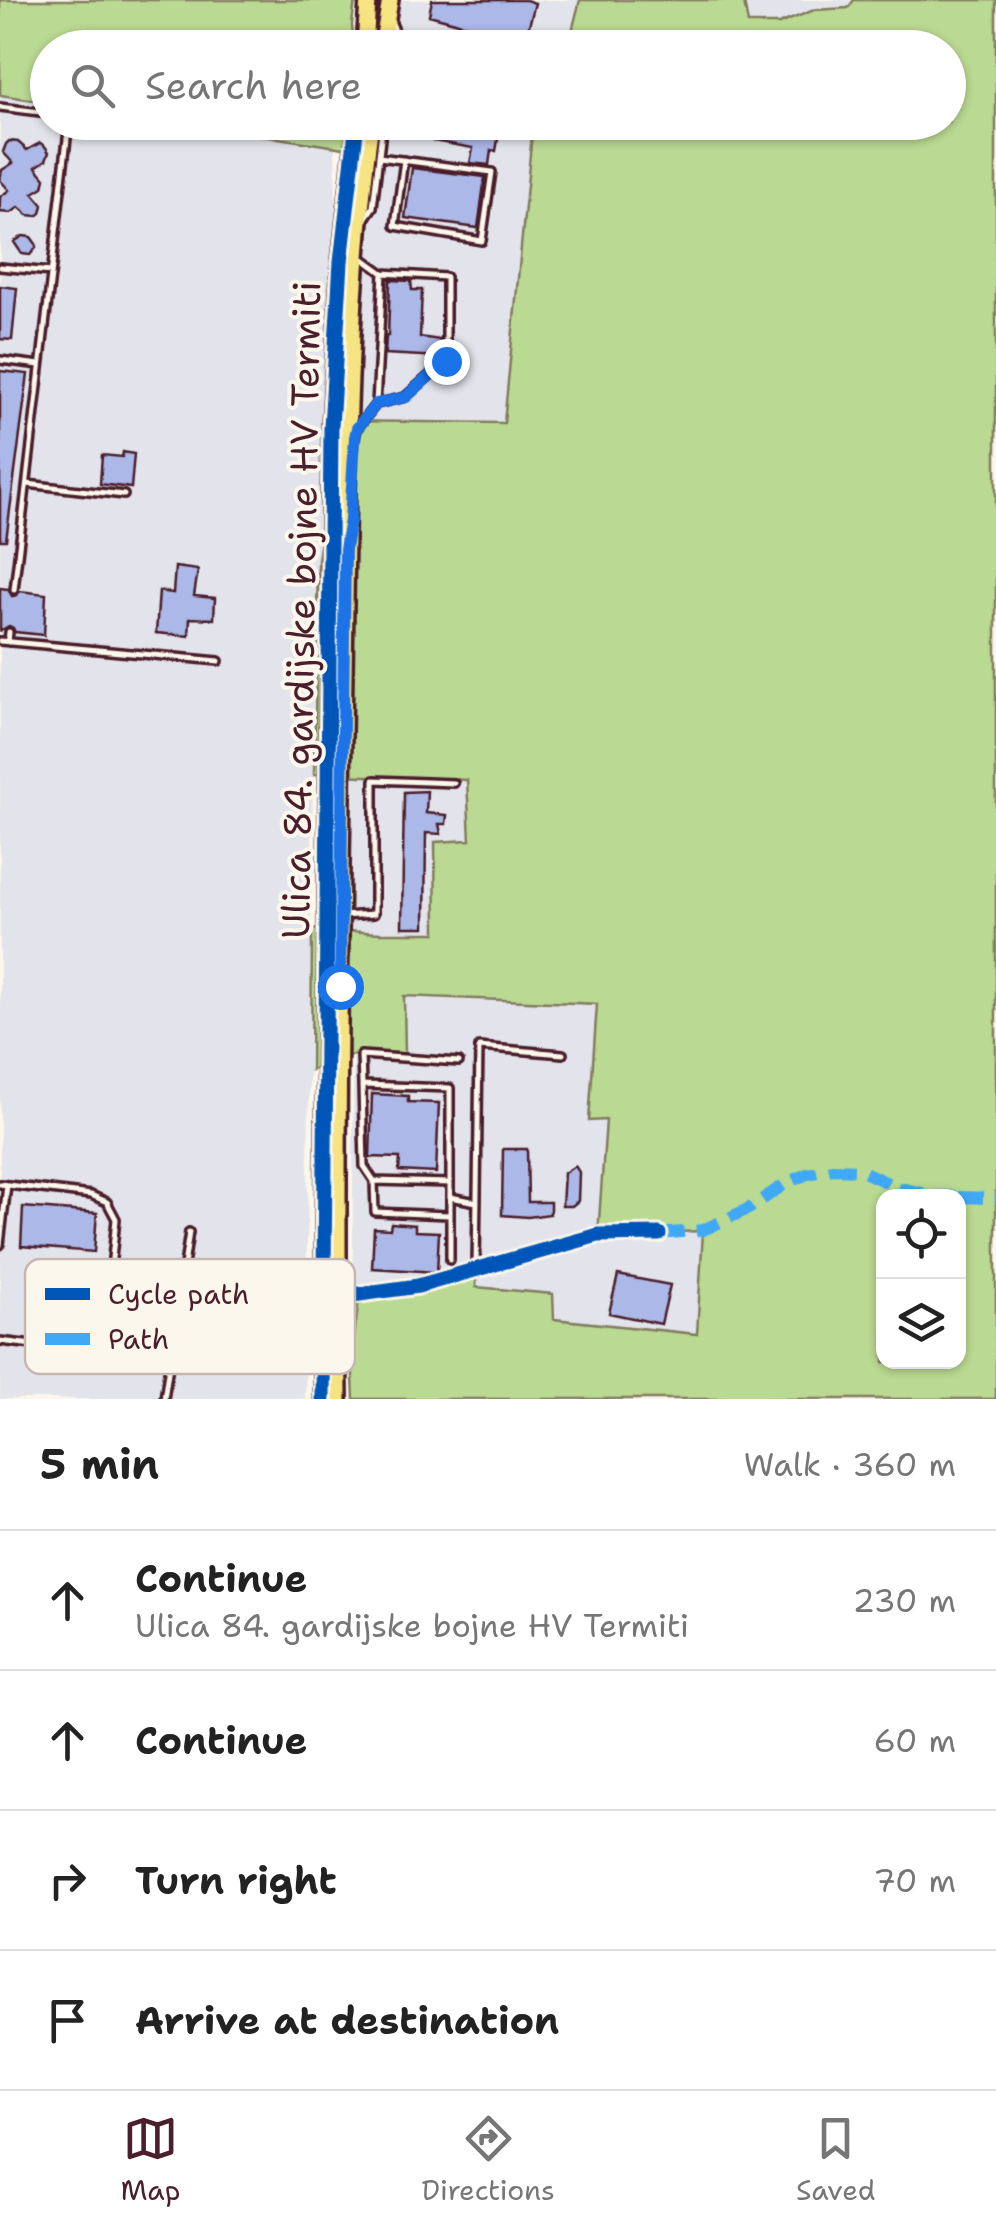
<!DOCTYPE html>
<meta charset="utf-8">
<style>
:root{--surface:#fff;--page:#f6f6f6;--text:#222;--muted:#767676;--line:#e0e0e0;--accent:#4a1f2b}
body{margin:0;font-family:"Shantell Sans",sans-serif;background:var(--page);color:var(--text)}
.controls{position:absolute;right:30px;bottom:30px;display:grid;overflow:hidden;border-radius:20px;box-shadow:0 2px 8px #0004}
.controls button{width:90px;height:90px;display:grid;place-items:center;padding:0;border:0;border-bottom:2px solid var(--line);background:var(--surface);color:var(--text);font:50px sans-serif}
.stop{position:absolute;width:30px;height:30px;margin:-22px;border:8px solid #1a73e8;border-radius:50%;background:#fff}
.stop.end{background:#1a73e8;border-color:#fff;box-shadow:0 2px 10px #0008}
.list{margin:0;padding:0;list-style:none}
h2{display:flex;justify-content:space-between;align-items:center;height:130px;margin:0;padding:0 40px;font-size:42px}
h2 small{font-size:32px;font-weight:400;color:var(--muted)}
.list li{display:grid;grid-template-columns:65px 1fr auto;gap:30px;align-items:center;box-sizing:border-box;height:140px;padding:0 40px;border-top:2px solid var(--line)}
.list b{display:block;font-size:38px;white-space:nowrap}
.list p{margin:0;font-size:32px;white-space:nowrap;color:var(--muted)}
.list em{font-size:32px;font-style:normal;color:var(--muted)}
.icon{flex:none;width:55px;height:55px;fill:none;stroke:currentColor;stroke-width:2;stroke-linecap:round;stroke-linejoin:round}
.map{position:relative;flex:none;width:996px;height:1399px;overflow:hidden}
.search{position:absolute;background:var(--surface);box-shadow:0 2px 8px #0004;left:30px;right:30px;top:30px;height:110px;display:flex;align-items:center;gap:25px;box-sizing:border-box;padding:0 35px;border-radius:55px;color:var(--muted);font-size:38px}
.sheet{height:690px;background:var(--surface)}
nav{display:flex;justify-content:space-around;align-items:center;box-sizing:border-box;height:140px;border-top:2px solid var(--line);background:var(--surface);font-size:28px;color:var(--muted)}
nav a{display:grid;justify-items:center;gap:5px}
nav .on{color:var(--accent)}
.map>svg:first-child{display:block}
.built{fill:#e3e4eb}
.green{fill:#bad992;stroke:#827c5e;stroke-width:2.5;fill-rule:evenodd}
.building{fill:#abb8e8;stroke:#4a1f2b;stroke-width:2.5}
.lines{fill:none;stroke-linecap:round;stroke-linejoin:round}
.service-casing{stroke:#4a1f2b;stroke-width:12}
.minor-casing{stroke:#4a1f2b;stroke-width:18}
.primary-casing{stroke:#4a1f2b;stroke-width:22}
.service{stroke:#fbf7ec;stroke-width:5}
.minor{stroke:#fbf7ec;stroke-width:10}
.primary{stroke:#f6e381;stroke-width:15}
.quiet{stroke:#3fa9f5;stroke-width:12;stroke-dasharray:25 12;stroke-linecap:butt}
.cycleway-casing{stroke:#fbf7ec;stroke-width:21}
.cycleway{stroke:#0057b8;stroke-width:15}
.route{stroke:#1a73e8;stroke-width:12}
.labels{text-anchor:middle;dominant-baseline:central;stroke-width:8;stroke-linejoin:round;paint-order:stroke}
.street-label{font-size:38px;fill:#4a1f2b;stroke:#fbf7ec}
.key{fill:#fbf7ec;stroke:#c6b6b2;stroke-width:2.5}
.key-label{font-size:28px;fill:#4a1f2b}
</style>
<div class="map">
<svg width="996" height="1399" viewBox="0 0 996 1399">
<rect width="100%" height="100%" fill="#fbf7ec"/>
<filter id="ink" filterUnits="userSpaceOnUse"><feTurbulence type="fractalNoise" baseFrequency=".01" numOctaves="2"/><feDisplacementMap in="SourceGraphic" scale="20" xChannelSelector="R" yChannelSelector="G"/><feConvolveMatrix kernelMatrix="1 2 1 2 8 2 1 2 1" color-interpolation-filters="sRGB"/></filter>
<g filter="url(#ink)">
<path class="built" d="M381,0H580L568,47L376,48Z
M736,0H854L848,8L814,10L779,24H747L744,3Z
M0,95L47,102L48,122L175,123L335,148L339,408L368,123H533L504,423L338,422L318,559L315,625L305,1399H0Z
M349,775L467,780L470,840L435,842L436,933L348,931Z
M404,996L597,1004L589,1120H606L598,1234H659L703,1230L698,1334L554,1319L553,1294L476,1287V1272L353,1295V1055H405Z"/>
<path class="green" d="M0,0H355L352,25L354,47L48,48L47,102L0,95Z
M580,0H736L744,2L748,24H779L814,10L848,8L854,0H996V1399H354L352,1355L359,1298L476,1271V1287L553,1294L554,1319L697,1334L703,1231L598,1235L606,1120L589,1121L597,1004L404,996L405,1055H353L311,1070L312,929L381,933H436L435,842L470,840L467,780L314,774L318,560L338,421L504,423L533,123L948,122V48L568,47ZM884,1196H958V1362H884Z
M179,123H348L344,148Z"/>
<path class="building" d="M432,0H526L535,3L525,41L429,15Z
M436,122H501L496,151L491,150L489,165L470,163L473,148L433,141Z
M9,141L18,142L27,150L40,143L44,145L49,152L46,160L36,167L45,178L43,187L33,193L43,205L41,213L37,216L28,215L19,207L11,213L0,212V197L9,190L0,180L2,170L13,163L3,152L6,144Z
M412,168L485,177L478,228L405,218Z
M23,236L31,237L36,244V248L30,255L22,254L14,242Z
M390,280L411,281L412,290H422L420,337L440,340V357L385,354L386,336H388Z
M0,286L17,288L12,340L0,339Z
M0,371L28,374L6,540H0Z
M123,452L134,454L131,488L100,484L102,455L122,457Z
M175,567L198,570L194,596L215,598L214,619L190,618L189,636L156,633L159,591L173,593Z
M0,588L8,589L12,596L17,595L20,591L46,594L44,635L15,632L13,628L9,626L0,631Z
M427,791L426,813L447,815L446,824H439L441,834L426,833L425,927H402L404,792Z
M372,1094L408,1096V1102L439,1103L436,1173L399,1171L400,1158L370,1157Z
M503,1149H527L528,1202H550V1214L528,1217L502,1215Z
M575,1166L579,1172L578,1201L572,1206H562L564,1173Z
M23,1207L97,1213L94,1252L21,1246Z
M391,1223L415,1225V1231L439,1232L437,1272L372,1268L374,1228L390,1229Z
M618,1275L670,1285L661,1324L609,1313Z"/>
<g class="lines">
<g class="service-casing">
<path id="service" d="M391,21L394,28L392,48
M0,107L48,113
M379,157L492,172L482,241L395,226L404,160
M366,217L373,207L383,122
M0,267L51,272
M0,360L40,365
M376,404L405,397L446,361V277L383,273
M355,437L357,428L376,404L383,273L361,257
M27,484L124,495
M14,590L69,122
M0,641L219,661
M8,642L9,632
M342,916L374,914V780L454,783
M362,1084L361,1055L459,1062
M374,1181L364,1166L362,1085L450,1088V1260
M0,1184L91,1195L107,1202L116,1219L105,1327L100,1344L82,1351L0,1341
M450,1197L477,1202
M449,1215L375,1212L374,1181L450,1183
M0,1245L7,1185
M476,1268L479,1047L563,1054
M164,1399L189,1232"/>
</g>
<g class="minor-casing">
<path id="minor" d="M338,1297L418,1286L598,1235L659,1234"/>
</g>
<g class="primary-casing">
<path id="primary" d="M365,48L368,0
M382,48L390,0
M323,1399L331,427L341,262L357,122
M339,1399C336,1157 340,915 344,673C347,489 346,306 371,122"/>
</g>
<use href="#service" class="service"/>
<use href="#minor" class="minor"/>
<use href="#primary" class="primary"/>
<path class="quiet" d="M958,1197L996,1198
M659,1234L703,1230L750,1208L785,1184L807,1174L833,1169L860,1170L896,1187L934,1196H955"/>
<g class="cycleway-casing">
<path id="cycleway" d="M338,1297L418,1286L598,1235L659,1234
M323,1399L331,427L341,262L357,122"/>
</g>
<use href="#cycleway" class="cycleway"/>
</g>
</g>
<g class="lines" filter="url(#ink)">
<path class="route" d="M340,986L345,549L350,520L355,437L357,428L376,404L406,397L446,361"/>
</g>
<g class="labels">
<g class="street-label">
<text transform="translate(301 610) rotate(-89)">Ulica 84. gardijske bojne HV Termiti</text>
</g>
</g>
<rect x="25" y="1259" width="330" height="115" rx="15" class="key"/>
<rect x="45" y="1288" width="45" height="12" fill="#0057b8"/>
<rect x="45" y="1333" width="45" height="12" fill="#3fa9f5"/>
<g class="key-label">
<text x="108" y="1304">Cycle path</text>
<text x="108" y="1349">Path</text>
</g>
</svg>
<div class="controls">
<button><svg class="icon" aria-label="locate" viewBox="0 0 24 24"><circle cx="12" cy="12" r="6"/><path d="M12 2v4M12 18v4M2 12h4M18 12h4"/></svg></button>
<button><svg class="icon" aria-label="layers" viewBox="0 0 24 24"><path d="M12 4l9 5-9 5-9-5zM3 14l9 5 9-5"/></svg></button>
</div>
<div class="stop" style="left:340px;top:986px"></div>
<div class="stop end" style="left:446px;top:361px"></div>
<div class="search"><svg class="icon" aria-label="search" viewBox="0 0 24 24"><circle cx="10" cy="10" r="6"/><path d="M15 15l6 6"/></svg>Search here</div>
</div>
<section class="sheet">
<h2>5 min<small>Walk · 360 m</small></h2>
<ul class="list">
<li><svg class="icon" aria-label="ahead" viewBox="0 0 24 24"><path d="M12 20V5M6 11l6-6 6 6"/></svg><div><b>Continue</b><p>Ulica 84. gardijske bojne HV Termiti</p></div><em>230 m</em></li>
<li><svg class="icon" aria-label="ahead" viewBox="0 0 24 24"><path d="M12 20V5M6 11l6-6 6 6"/></svg><div><b>Continue</b></div><em>60 m</em></li>
<li><svg class="icon" aria-label="right" viewBox="0 0 24 24"><path d="M7 20v-9h11M14 6l5 5-5 5"/></svg><div><b>Turn right</b></div><em>70 m</em></li>
<li><svg class="icon" aria-label="arrive" viewBox="0 0 24 24"><path d="M6 21V4h12l-3 4 3 4H6"/></svg><div><b>Arrive at destination</b></div></li>
</ul>
</section>
<nav>
<a class="on"><svg class="icon" aria-label="map" viewBox="0 0 24 24"><path d="M3 6l6-2 6 2 6-2v14l-6 2-6-2-6 2zM9 4v14M15 6v14"/></svg>Map</a>
<a><svg class="icon" aria-label="directions" viewBox="0 0 24 24"><path d="M12 3l9 9-9 9-9-9zM9 14v-3h6M13 9l2 2-2 2"/></svg>Directions</a>
<a><svg class="icon" aria-label="saved" viewBox="0 0 24 24"><path d="M7 4h10v16l-5-4-5 4z"/></svg>Saved</a>
</nav>
